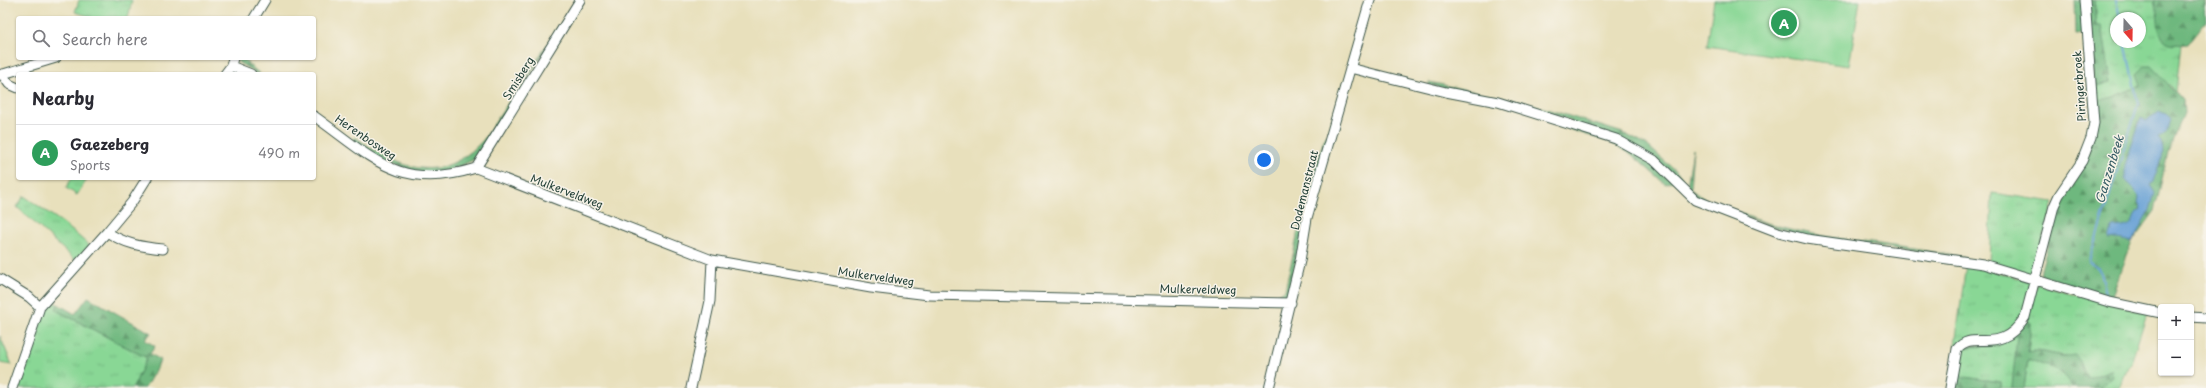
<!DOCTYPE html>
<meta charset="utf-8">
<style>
:root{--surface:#fff;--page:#f7f7f7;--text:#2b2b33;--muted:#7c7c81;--line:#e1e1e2;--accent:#db2777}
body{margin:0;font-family:"Playpen Sans",sans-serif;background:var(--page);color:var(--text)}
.controls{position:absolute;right:12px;bottom:12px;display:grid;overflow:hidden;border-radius:4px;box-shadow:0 1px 3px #0004}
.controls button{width:36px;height:36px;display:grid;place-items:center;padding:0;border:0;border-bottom:1px solid var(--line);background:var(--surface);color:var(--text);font:20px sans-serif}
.compass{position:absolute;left:2110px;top:12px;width:36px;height:36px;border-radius:50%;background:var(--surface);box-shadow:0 1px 3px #0004;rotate:160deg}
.you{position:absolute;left:1264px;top:160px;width:14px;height:14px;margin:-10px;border:3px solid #fff;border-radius:50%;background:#1a73e8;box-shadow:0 0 0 6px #1a73e833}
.badge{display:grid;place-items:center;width:26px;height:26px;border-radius:50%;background:var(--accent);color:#fff;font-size:13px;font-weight:700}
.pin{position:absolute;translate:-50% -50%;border:2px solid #fff;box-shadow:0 1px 4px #0006}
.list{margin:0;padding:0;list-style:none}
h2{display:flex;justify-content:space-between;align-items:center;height:52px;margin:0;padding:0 16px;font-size:17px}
h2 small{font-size:13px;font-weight:400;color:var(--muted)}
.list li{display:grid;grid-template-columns:26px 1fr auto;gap:12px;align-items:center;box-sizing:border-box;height:56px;padding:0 16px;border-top:1px solid var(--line)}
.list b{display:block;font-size:15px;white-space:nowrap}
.list p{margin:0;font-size:13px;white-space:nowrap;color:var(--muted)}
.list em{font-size:13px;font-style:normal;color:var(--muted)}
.icon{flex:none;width:22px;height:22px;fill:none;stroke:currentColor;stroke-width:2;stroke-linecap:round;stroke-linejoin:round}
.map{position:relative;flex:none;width:2206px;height:388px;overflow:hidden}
.search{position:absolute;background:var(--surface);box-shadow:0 1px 3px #0004;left:16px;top:16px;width:300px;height:44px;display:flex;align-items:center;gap:10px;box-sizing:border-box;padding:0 14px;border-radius:4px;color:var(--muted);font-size:15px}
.panel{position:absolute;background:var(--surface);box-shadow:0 1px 3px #0004;left:16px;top:72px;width:300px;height:108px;border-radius:4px}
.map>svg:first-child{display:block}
.grass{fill:url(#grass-tufts);stroke:#548a64;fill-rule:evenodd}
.forest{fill:url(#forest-firs);stroke:#467a59}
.pitch{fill:#89d795;stroke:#548a64}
.water{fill:#66a0d5;stroke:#426e84}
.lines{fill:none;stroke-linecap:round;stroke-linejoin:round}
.stream{stroke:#66a0d5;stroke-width:2}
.minor-casing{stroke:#3d5548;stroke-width:11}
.minor{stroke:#fff;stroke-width:9}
.labels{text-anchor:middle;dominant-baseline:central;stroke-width:3;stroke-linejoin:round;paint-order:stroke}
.street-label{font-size:11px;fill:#1f3d34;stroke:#f7f3e8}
.water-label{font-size:12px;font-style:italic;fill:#345b64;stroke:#f7f3e8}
</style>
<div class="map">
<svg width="2206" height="388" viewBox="0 0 2206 388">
<defs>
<pattern id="grass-tufts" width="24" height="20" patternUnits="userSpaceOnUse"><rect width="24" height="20" fill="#89d795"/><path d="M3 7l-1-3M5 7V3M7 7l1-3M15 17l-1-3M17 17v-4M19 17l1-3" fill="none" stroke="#76b981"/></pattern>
<pattern id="forest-firs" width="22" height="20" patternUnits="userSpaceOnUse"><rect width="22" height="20" fill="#6eb87e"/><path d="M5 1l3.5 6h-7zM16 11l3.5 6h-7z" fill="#5a9768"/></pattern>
</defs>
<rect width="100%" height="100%" fill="#f7f3e8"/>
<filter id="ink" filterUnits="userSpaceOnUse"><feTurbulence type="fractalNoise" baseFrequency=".025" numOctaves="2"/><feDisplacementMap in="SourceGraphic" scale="8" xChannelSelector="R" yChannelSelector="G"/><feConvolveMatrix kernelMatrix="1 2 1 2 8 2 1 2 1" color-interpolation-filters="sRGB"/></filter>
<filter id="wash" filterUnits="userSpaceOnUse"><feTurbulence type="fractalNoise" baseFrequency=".012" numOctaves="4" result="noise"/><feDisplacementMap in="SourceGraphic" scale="16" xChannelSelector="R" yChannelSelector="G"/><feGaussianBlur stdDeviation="0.9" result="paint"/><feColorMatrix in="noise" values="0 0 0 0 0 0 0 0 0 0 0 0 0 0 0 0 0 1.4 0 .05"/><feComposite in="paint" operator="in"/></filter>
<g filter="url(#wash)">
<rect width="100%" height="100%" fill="#e8e0bc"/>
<path class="grass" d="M79,0H132L128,18H89V16L75,12Z
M2094,0H2155L2172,44H2181L2176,92L2171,85H2141L2114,97L2096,101L2094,86L2111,83L2102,27H2096ZM2116,18H2140V42H2116Z
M72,178H88L77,195L66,188Z
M1992,193L2054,202L2033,274L1989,263Z
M24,196L63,223L90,246L75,260L17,207Z
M1966,264L2030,281C2033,298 2021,325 2006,335C1999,339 1965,343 1955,345Z
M2037,284L2147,313L2131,363L2128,366L2120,388H2099L2111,370L2087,379L2067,357C2053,355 2041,349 2028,352L2031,323L2027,320Z
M49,300L58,304L56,310L147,358L133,388H19L44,309Z
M2018,334L2012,388H2001V382L1956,376V368H1960L1962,351L1965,347L1997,346Z
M0,336L12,365L0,363Z
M2028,359C2045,366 2067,369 2072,388H2024Z"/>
<path class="forest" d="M2074,0H2094L2096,26H2102L2111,83L2094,86L2089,33L2075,34Z
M2155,0H2205L2206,21L2188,44C2150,48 2162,24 2155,0Z
M563,21L479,157L456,168L438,174L426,175L380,160L353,140L355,137C400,169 441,187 484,139Z
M236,58H244L248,64L260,74H257L238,62Z
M2145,66H2151L2183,100L2184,112L2168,152L2155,211L2132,242L2111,298L2042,276L2040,273L2061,198L2084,163L2096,101L2114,97L2141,85L2137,74Z
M1429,82L1525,102L1623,133L1648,146L1681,176V178L1665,184L1631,154L1609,142L1568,129L1571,121L1537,109L1429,85Z
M1325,136H1328L1287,298L1281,301L1267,300L1285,290L1306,198Z
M1693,149L1690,188C1700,199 1717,204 1730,209C1743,214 1755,220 1767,223C1832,242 1900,244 1966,258L1806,237L1704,204L1687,186Z
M88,297L151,333L145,340L155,346L150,354L161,360L145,388H133L147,358L56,310L58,304L75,314Z
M2027,320L2031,323L2028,352C2044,348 2057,359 2075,355L2080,361L2087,379L2111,370L2113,376L2099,388H2072C2067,369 2045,366 2028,359L2024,388H2012L2017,335L1996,346L1965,347L1962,351L1960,368H1956L1962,346L1987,344Z
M1956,376L2001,382V388H1951Z"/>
<path class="pitch" d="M1714,0H1860L1849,66L1707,46Z"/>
<path class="water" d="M2159,112L2166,114L2171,120L2166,134L2158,138C2169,150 2158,168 2154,182L2150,185L2155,193L2150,210L2132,242L2118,239L2109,240L2112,228C2142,227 2127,217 2141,209L2138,203L2139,197L2125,179V165L2141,118L2147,121Z"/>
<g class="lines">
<path class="stream" d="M2116,0L2120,18
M2106,295C2103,280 2103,268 2089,261L2138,104L2125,42"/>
</g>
</g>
<g filter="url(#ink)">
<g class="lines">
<g class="minor-casing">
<path id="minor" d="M254,18L265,0
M231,66L251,74
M1350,68L1446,92L1498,102L1616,139L1654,160L1695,200L1778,232L1807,239L1983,264L2109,302L2161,313
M2,74L9,84L18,88
M225,74L231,66L233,58
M0,75L56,58
M314,116C373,158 399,192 476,168
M476,168L712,260L871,288L929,295L1291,303
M476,168L580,0
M107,232C125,244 142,247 163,249
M0,279L29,297L40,307
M2191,317L2206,318
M12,388L40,307L107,232L132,202L147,178
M691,388L710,301L712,260
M1269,388L1300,261L1307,218L1370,0
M1950,388L1957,349C1974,328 1999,358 2025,317L2054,206L2059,195L2082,161L2091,138L2094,123L2085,0"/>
</g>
<use href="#minor" class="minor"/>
</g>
</g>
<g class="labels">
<g class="street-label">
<text transform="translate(518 78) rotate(-58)">Smisberg</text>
<text transform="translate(2079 86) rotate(-94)">Piringerbroek</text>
<text transform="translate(366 137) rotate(34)">Herenbosweg</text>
<text transform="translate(1304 190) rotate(-76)">Dodemanstraat</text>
<text transform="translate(567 191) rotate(21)">Mulkerveldweg</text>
<text transform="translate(876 276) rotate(8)">Mulkerveldweg</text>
<text transform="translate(1198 289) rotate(1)">Mulkerveldweg</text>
</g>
<g class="water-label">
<text transform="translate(2109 169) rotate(-73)">Ganzenbeek</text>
</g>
</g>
</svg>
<div class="controls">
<button>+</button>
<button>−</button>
</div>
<svg class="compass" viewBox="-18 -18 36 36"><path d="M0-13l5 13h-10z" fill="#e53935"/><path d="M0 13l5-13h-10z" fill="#7c7c81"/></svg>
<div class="you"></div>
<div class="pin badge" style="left:1784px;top:23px;background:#2e9e5b">A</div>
<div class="search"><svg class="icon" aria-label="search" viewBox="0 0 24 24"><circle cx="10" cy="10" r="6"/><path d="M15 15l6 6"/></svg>Search here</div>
<section class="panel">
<h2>Nearby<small></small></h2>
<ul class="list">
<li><span class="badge" style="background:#2e9e5b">A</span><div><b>Gaezeberg</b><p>Sports</p></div><em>490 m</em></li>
</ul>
</section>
</div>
